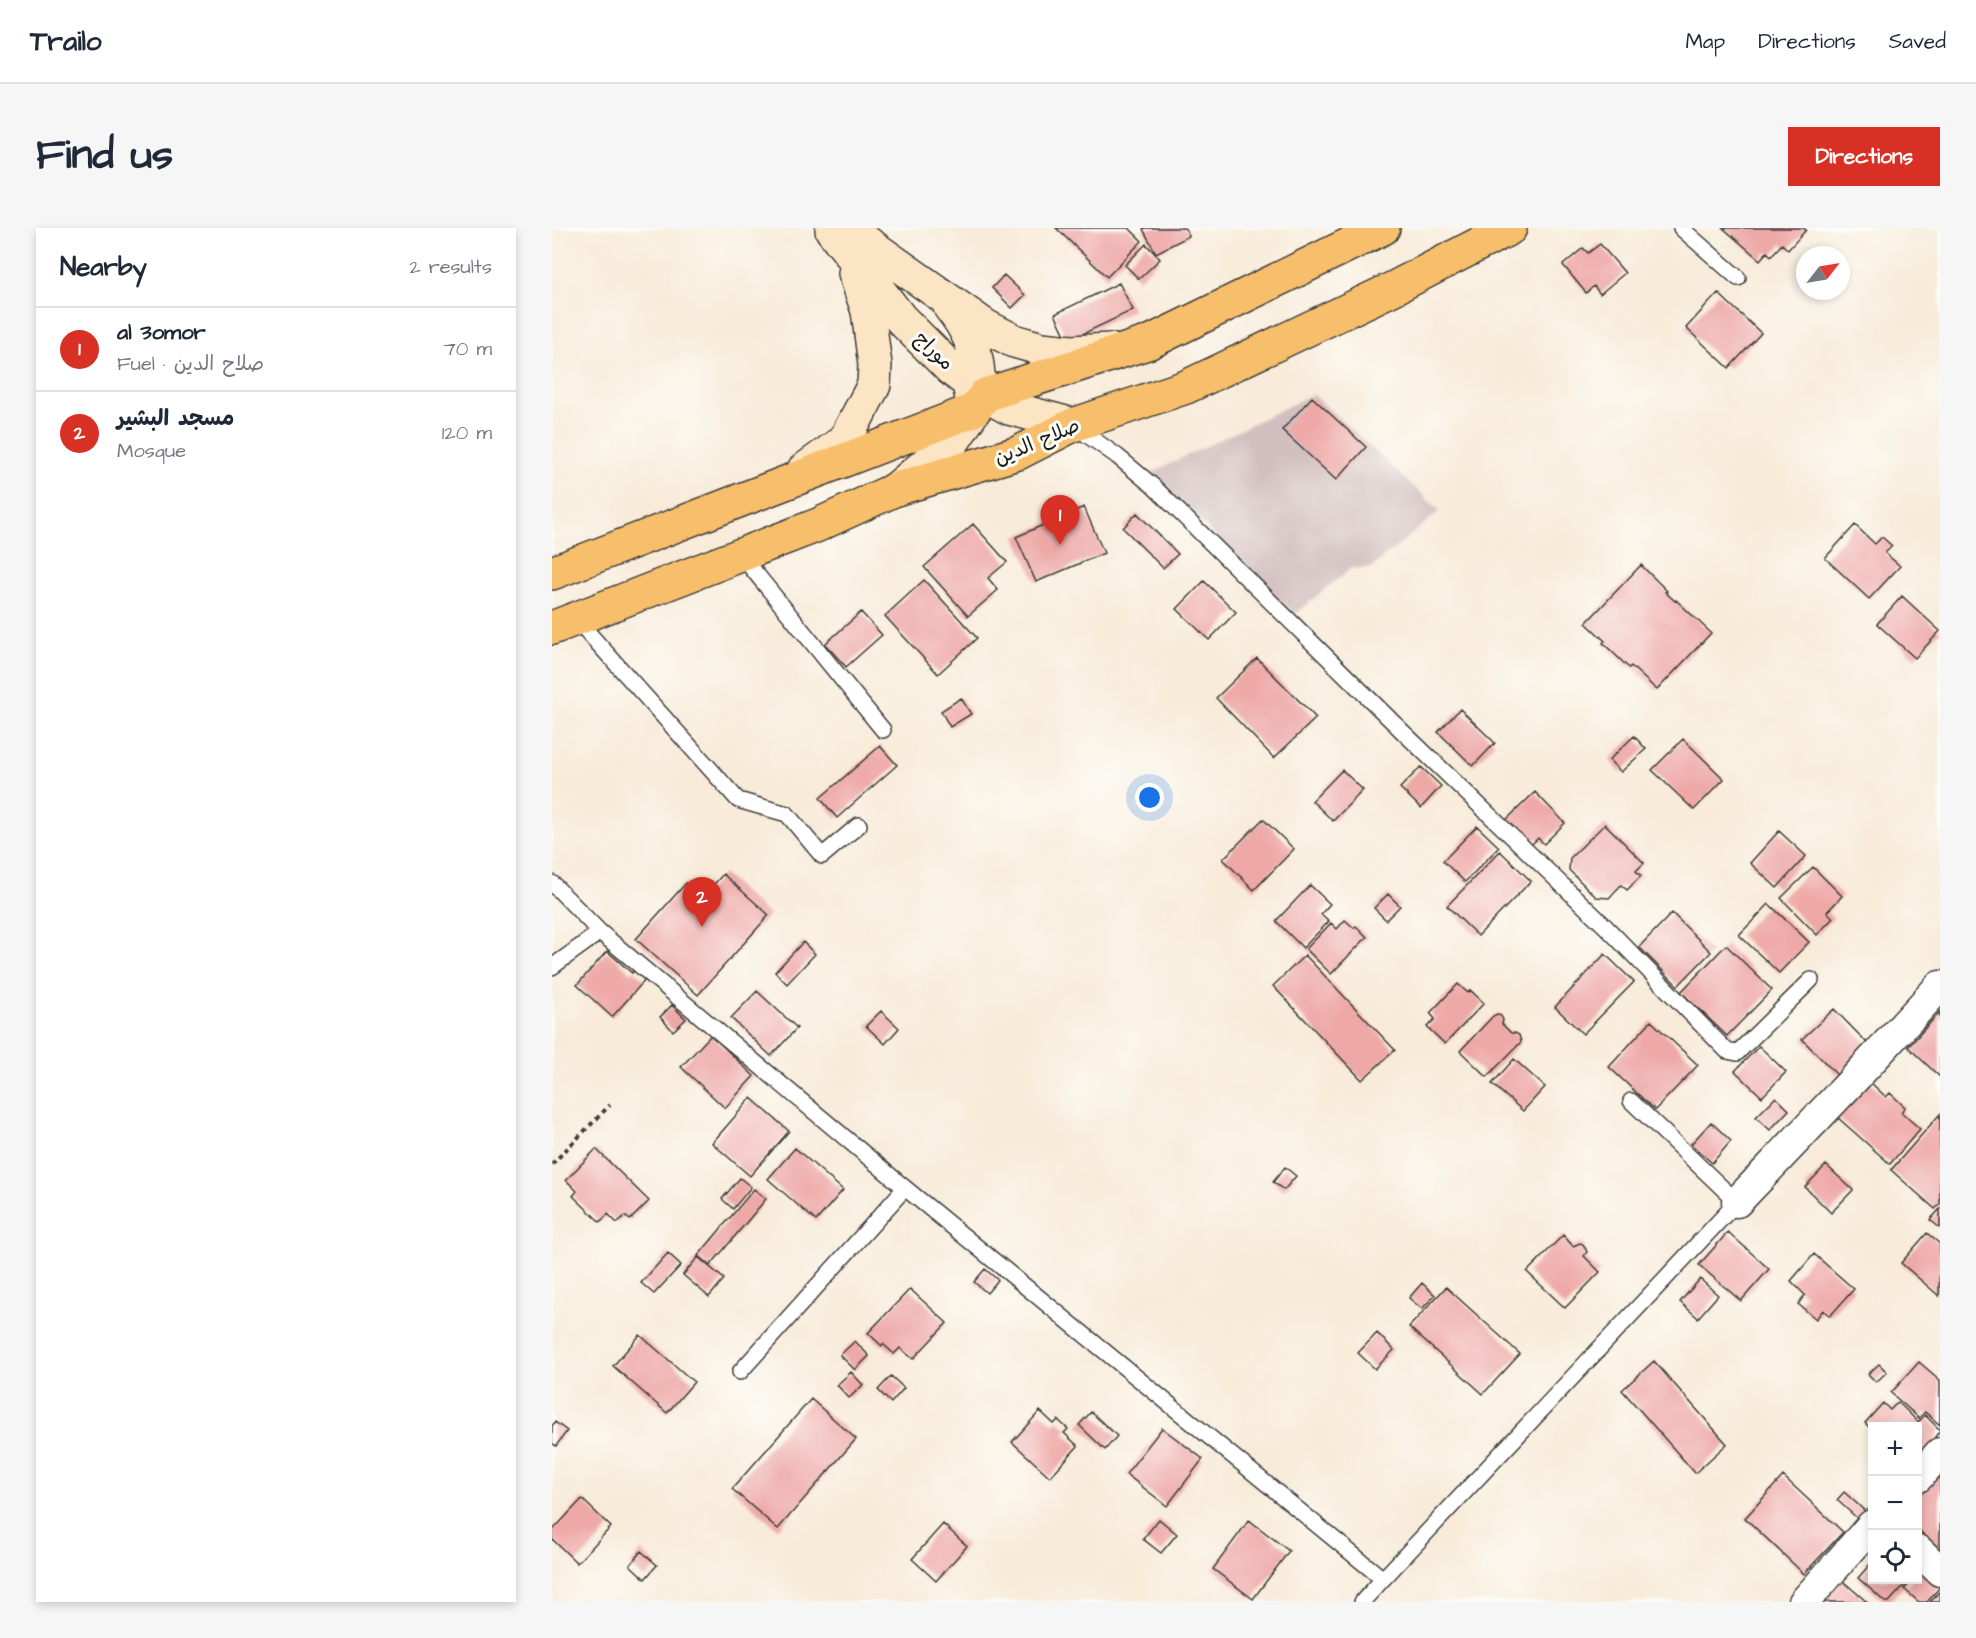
<!DOCTYPE html>
<meta charset="utf-8">
<style>
:root{--surface:#fff;--page:#f6f6f7;--text:#1f2937;--muted:#747a83;--line:#e0e1e3;--accent:#d93025}
body{margin:0;font-family:"Architects Daughter","Playpen Sans Arabic",sans-serif;background:var(--page);color:var(--text)}
.controls{position:absolute;right:18px;bottom:18px;display:grid;overflow:hidden;border-radius:0px;box-shadow:0 3px 9px #0003}
.controls button{width:54px;height:54px;display:grid;place-items:center;padding:0;border:0;border-bottom:2px solid var(--line);background:var(--surface);color:var(--text);font:30px sans-serif}
.compass{position:absolute;left:1244px;top:18px;width:54px;height:54px;border-radius:50%;background:var(--surface);box-shadow:0 3px 9px #0003;rotate:59deg}
.you{position:absolute;left:598px;top:570px;width:21px;height:21px;margin:-15px;border:4px solid #fff;border-radius:50%;background:#1a73e8;box-shadow:0 0 0 9px #1a73e833}
.badge{display:grid;place-items:center;width:39px;height:39px;border-radius:50%;background:var(--accent);color:#fff;font-size:20px;font-weight:700}
.pin{position:absolute;translate:-50% -50px;filter:drop-shadow(0 2px 3px #0008)}
.pin::after{content:'';position:absolute;top:32px;width:21px;height:18px;background:inherit;clip-path:polygon(0 0,100% 0,50% 100%)}
.list{margin:0;padding:0;list-style:none}
h2{display:flex;justify-content:space-between;align-items:center;height:78px;margin:0;padding:0 24px;font-size:26px}
h2 small{font-size:20px;font-weight:400;color:var(--muted)}
.list li{display:grid;grid-template-columns:39px 1fr auto;gap:18px;align-items:center;box-sizing:border-box;height:84px;padding:0 24px;border-top:2px solid var(--line)}
.list b{display:block;font-size:22px;white-space:nowrap}
.list p{margin:0;font-size:20px;white-space:nowrap;color:var(--muted)}
.list em{font-size:20px;font-style:normal;color:var(--muted)}
.icon{flex:none;width:33px;height:33px;fill:none;stroke:currentColor;stroke-width:2;stroke-linecap:round;stroke-linejoin:round}
.map{position:relative;flex:none;width:1388px;height:1374px;overflow:hidden;border-radius:0px}
header{display:flex;align-items:center;gap:36px;box-sizing:border-box;height:84px;padding:0 30px;background:var(--surface);border-bottom:2px solid var(--line)}
header strong{font-size:28px}
nav{display:flex;gap:33px;margin-inline-start:auto;font-size:21px}
.intro{display:flex;align-items:center;justify-content:space-between;box-sizing:border-box;height:144px;padding:0 36px}
h1{margin:0;font-size:42px}
.button{padding:15px 27px;border-radius:0px;background:var(--accent);color:#fff;font-size:21px;font-weight:700}
main{display:flex;gap:36px;padding:0 36px}
aside{flex:1;background:var(--surface);border-radius:0px;box-shadow:0 3px 9px #0003}
.map>svg:first-child{display:block}
.industrial{fill:#d2bfbf}
.building{fill:#eea9a7}
.lines{fill:none;stroke-linecap:round;stroke-linejoin:round}
.lane-casing{stroke:#3d3b38;stroke-width:18}
.street-casing{stroke:#3d3b38;stroke-width:33}
.secondary-casing{stroke:#3d3b38;stroke-width:36}
.highway-casing{stroke:#3d3b38;stroke-width:36}
.path{stroke:#3d3b38;stroke-width:4;stroke-dasharray:4.5 4.5;stroke-linecap:butt}
.lane{stroke:#fff;stroke-width:15}
.street{stroke:#fff;stroke-width:30}
.secondary{stroke:#fce5c4;stroke-width:33}
.highway{stroke:#f7bf6c;stroke-width:33}
.labels{text-anchor:middle;dominant-baseline:central;stroke-width:6;stroke-linejoin:round;paint-order:stroke}
.street-label{font-size:20px;fill:#1c1c1c;stroke:#fdfcf7}
</style>
<header>
<strong>Trailo</strong>
<nav><a>Map</a><a>Directions</a><a>Saved</a></nav>
</header>
<div class="intro"><h1>Find us</h1><a class="button">Directions</a></div>
<main>
<aside>
<h2>Nearby<small>2 results</small></h2>
<ul class="list">
<li><span class="badge">1</span><div><b>al 3omor</b><p>Fuel · صلاح الدين</p></div><em>70 m</em></li>
<li><span class="badge">2</span><div><b>مسجد البشير</b><p>Mosque</p></div><em>120 m</em></li>
</ul>
</aside>
<div class="map">
<svg width="1388" height="1374" viewBox="0 0 1388 1374">
<rect width="100%" height="100%" fill="#fdfcf7"/>
<filter id="ink" filterUnits="userSpaceOnUse"><feTurbulence type="fractalNoise" baseFrequency=".0167" numOctaves="2"/><feDisplacementMap in="SourceGraphic" scale="12" xChannelSelector="R" yChannelSelector="G"/><feConvolveMatrix kernelMatrix="1 2 1 2 8 2 1 2 1" color-interpolation-filters="sRGB"/></filter>
<filter id="wash" filterUnits="userSpaceOnUse"><feTurbulence type="fractalNoise" baseFrequency=".008" numOctaves="4" result="noise"/><feDisplacementMap in="SourceGraphic" scale="24" xChannelSelector="R" yChannelSelector="G"/><feGaussianBlur stdDeviation="1.35" result="paint"/><feColorMatrix in="noise" values="0 0 0 0 0 0 0 0 0 0 0 0 0 0 0 0 0 1.4 0 .05"/><feComposite in="paint" operator="in"/></filter>
<g filter="url(#wash)">
<rect width="100%" height="100%" fill="#f8ebd9"/>
<path class="industrial" d="M761,166L888,283L819,340H799L743,386L599,245Z"/>
<g id="blocks">
<path class="building" d="M504,0H577L590,13L555,49Z
M593,0H633L637,8L604,25L591,1Z
M1171,0H1251L1254,2L1236,22L1230,16L1219,28L1215,24L1208,32Z
M594,16L608,31L587,51L573,37Z
M1048,16L1073,45L1048,66L1042,58L1034,65L1011,37L1031,20L1036,25Z
M452,47L473,67L460,80L440,60Z
M567,55L581,82L516,113L503,86Z
M1166,65L1209,105L1177,140L1134,100Z
M760,169L814,219L784,252L730,202Z
M532,279L552,325L484,354L464,309Z
M585,285L626,326L611,340L571,300Z
M421,296L455,334L436,350L446,362L416,388L372,339Z
M1303,297L1323,316L1330,309L1340,318L1333,325L1348,338L1317,371L1273,330Z
M1089,337L1115,363L1113,364L1123,373L1124,372L1159,405L1105,462L1079,438L1077,440L1051,415L1053,413L1034,395Z
M372,352L425,410L386,446L333,388Z
M652,353L684,384L657,412L625,381Z
M1350,368L1388,403L1363,430L1325,396Z
M309,384L330,407L294,439L273,416Z
M705,430L764,490L722,530L664,470Z
M409,470L419,486L398,499L389,483Z
M908,481L943,515L921,538L886,504Z
M1082,508L1094,521L1069,544L1057,532Z
M1131,511L1172,551L1142,582L1100,542Z
M328,518L345,537L285,590L268,570Z
M869,539L889,558L869,580L848,560Z
M790,542L811,562L781,593L760,573Z
M983,564L1013,595L992,616L986,610L977,619L953,593Z
M711,591L742,621L702,662L671,631Z
M1053,596L1092,635L1084,643L1089,648L1075,662L1069,657L1057,670L1044,669L1017,642L1018,630Z
M925,598L947,619L913,654L891,633Z
M1227,603L1254,628L1225,660L1198,635Z
M948,623L979,653L926,708L895,678Z
M1261,639L1290,668L1275,684L1281,690L1265,707L1229,670Z
M171,646L217,687L146,767L84,711L134,655L151,669Z
M758,657L778,676L769,686L777,693L751,720L724,693Z
M836,666L848,678L834,692L822,680Z
M1217,676L1257,714L1227,745L1187,707Z
M1120,685L1159,724L1126,758L1087,719Z
M793,692L802,700L804,698L815,709L779,746L754,721L779,695L785,701Z
M251,714L263,726L235,756L223,744Z
M1174,717L1220,762L1175,808L1129,764Z
M55,723L80,745L82,742L93,752L60,789L25,757Z
M1053,726L1082,754L1031,806L1003,779Z
M753,727L843,822L810,852L721,758Z
M906,756L916,765L918,762L932,775L893,816L875,799L883,791L878,785Z
M205,763L245,800L219,828L179,790Z
M120,777L134,791L121,803L108,789Z
M1282,781L1317,817L1285,847L1250,811Z
M329,783L347,800L333,816L314,798Z
M1388,784V849L1356,819Z
M945,786L949,788L951,792L950,796L959,805H963L967,807L969,814L935,849L908,823L941,788Z
M1099,793L1146,837L1103,882L1057,839Z
M159,807L202,848L173,880L129,839Z
M1207,818L1234,844L1210,869L1183,843Z
M962,831L993,859L971,883L940,856Z
M1317,853L1334,869L1338,865L1353,879L1349,884L1368,901L1338,936L1285,889Z
M1224,869L1237,882L1218,902L1204,889Z
M199,870L237,903L198,948L160,915Z
M1388,886V976L1383,981L1339,942Z
M1159,894L1179,913L1160,935L1139,916Z
M243,920L291,962L264,993L216,951Z
M44,921L97,973L78,992L73,988L65,995L56,986L48,994L21,968L25,963L14,952Z
M1274,937L1301,962L1279,985L1253,959Z
M733,939L744,948L732,962L721,954Z
M188,950L199,959L181,981L170,971Z
M202,961L214,971L158,1038L146,1028Z
M1388,981V1000L1378,992Z
M1176,1004L1217,1041L1189,1073L1147,1037Z
M1375,1005L1388,1016L1387,1068L1349,1035Z
M1011,1007L1021,1018L1028,1015L1031,1016L1035,1024L1032,1028L1048,1044L1013,1080L975,1044Z
M116,1025L129,1037L102,1066L89,1055Z
M1262,1026L1302,1061L1278,1088L1271,1082L1264,1091L1246,1076L1253,1067L1239,1053Z
M146,1029L172,1051L157,1069L131,1047Z
M433,1041L446,1052L435,1065L422,1054Z
M1148,1051L1166,1067L1146,1090L1128,1074Z
M870,1055L883,1067L870,1081L857,1070Z
M894,1059L968,1126L931,1166L857,1099Z
M358,1061L395,1095L361,1131L348,1120L342,1126L331,1116L330,1118L316,1105Z
M825,1105L842,1122L823,1141L806,1125Z
M88,1107L142,1154L115,1185L61,1138Z
M303,1113L317,1128L303,1142L288,1127Z
M1102,1133L1175,1216L1143,1245L1070,1162Z
M1367,1134L1388,1152V1197L1373,1184L1367,1190L1339,1165Z
M1327,1136L1335,1144L1324,1154L1316,1146Z
M299,1144L311,1157L297,1170L285,1157Z
M339,1148L352,1160L339,1175L326,1162Z
M259,1171L304,1211L226,1301L180,1261Z
M1346,1174L1366,1194L1373,1187L1388,1202L1383,1209L1388,1214L1366,1238V1198H1320V1202L1313,1195L1331,1175L1338,1182Z
M488,1183L502,1196L506,1192L516,1201L512,1205L526,1218L498,1249L460,1214Z
M539,1184L565,1208L553,1222L527,1197Z
M3,1194L15,1203L4,1218L0,1215V1198Z
M610,1200L651,1231L615,1278L574,1246Z
M1386,1244L1388,1246V1323L1366,1301V1266Z
M1231,1248L1291,1304L1252,1346L1193,1290Z
M1292,1264L1313,1283L1306,1291L1285,1272Z
M30,1271L59,1299L25,1335L0,1311V1303Z
M607,1291L625,1306L609,1325L591,1311Z
M697,1292L737,1323L701,1371L661,1341Z
M391,1296L415,1318L384,1353L360,1331Z
M89,1323L105,1337L93,1351L78,1337Z
M1320,1334V1352H1357L1337,1374H1333L1306,1350Z
M1369,1342L1388,1359L1375,1374H1367L1352,1361L1361,1352H1366V1346Z
M1285,1348L1315,1374H1263Z
M1388,1363V1374H1378Z"/>
</g>
</g>
<g filter="url(#ink)">
<use href="#blocks" fill-opacity="0" stroke="#3d3b38" stroke-width="1.5"/>
<g class="lines">
<g class="lane-casing">
<path id="lane" d="M1129,0L1186,50
M521,197L565,228L601,258L850,503L1054,699L1175,823L1185,825L1259,752
M189,327L331,502
M24,391L186,572L235,586L270,628L307,597
M0,655L48,704L353,960L831,1351L810,1374
M0,739L48,704
M188,1144L353,960
M831,1351L1185,974L1079,873"/>
</g>
<g class="street-casing">
<path id="street" d="M1185,974L1306,847L1388,758
M1366,1249L1388,1225
M1366,1322L1388,1343
M1252,1374L1320,1297"/>
</g>
<g class="secondary-casing">
<path id="secondary" d="M294,0L433,98L462,113L490,121L519,124L558,122
M280,2L349,91L399,141L433,167L457,180L521,197
M252,242L288,216L295,208L322,157L323,137L316,83L303,45
M344,261L402,212L422,182L417,155L426,148C425,121 415,100 398,79"/>
</g>
<g class="highway-casing">
<path id="highway" d="M0,345L422,182L433,167L598,114L831,0
M0,400L266,297L344,261L466,225L521,197L634,159L840,61L958,0"/>
</g>
<path class="path" d="M0,936L58,877"/>
<use href="#lane" class="lane"/>
<use href="#street" class="street"/>
<use href="#secondary" class="secondary"/>
<use href="#highway" class="highway"/>
</g>
</g>
<g class="labels">
<g class="street-label">
<text transform="translate(382 123) rotate(44)">موراج</text>
<text transform="translate(485 214) rotate(-23)">صلاح الدين</text>
</g>
</g>
</svg>
<div class="controls">
<button>+</button>
<button>−</button>
<button><svg class="icon" aria-label="locate" viewBox="0 0 24 24"><circle cx="12" cy="12" r="6"/><path d="M12 2v4M12 18v4M2 12h4M18 12h4"/></svg></button>
</div>
<svg class="compass" viewBox="-18 -18 36 36"><path d="M0-13l5 13h-10z" fill="#e53935"/><path d="M0 13l5-13h-10z" fill="#747a83"/></svg>
<div class="you"></div>
<div class="pin badge" style="left:508px;top:317px">1</div>
<div class="pin badge" style="left:150px;top:699px">2</div>
</div>
</main>
